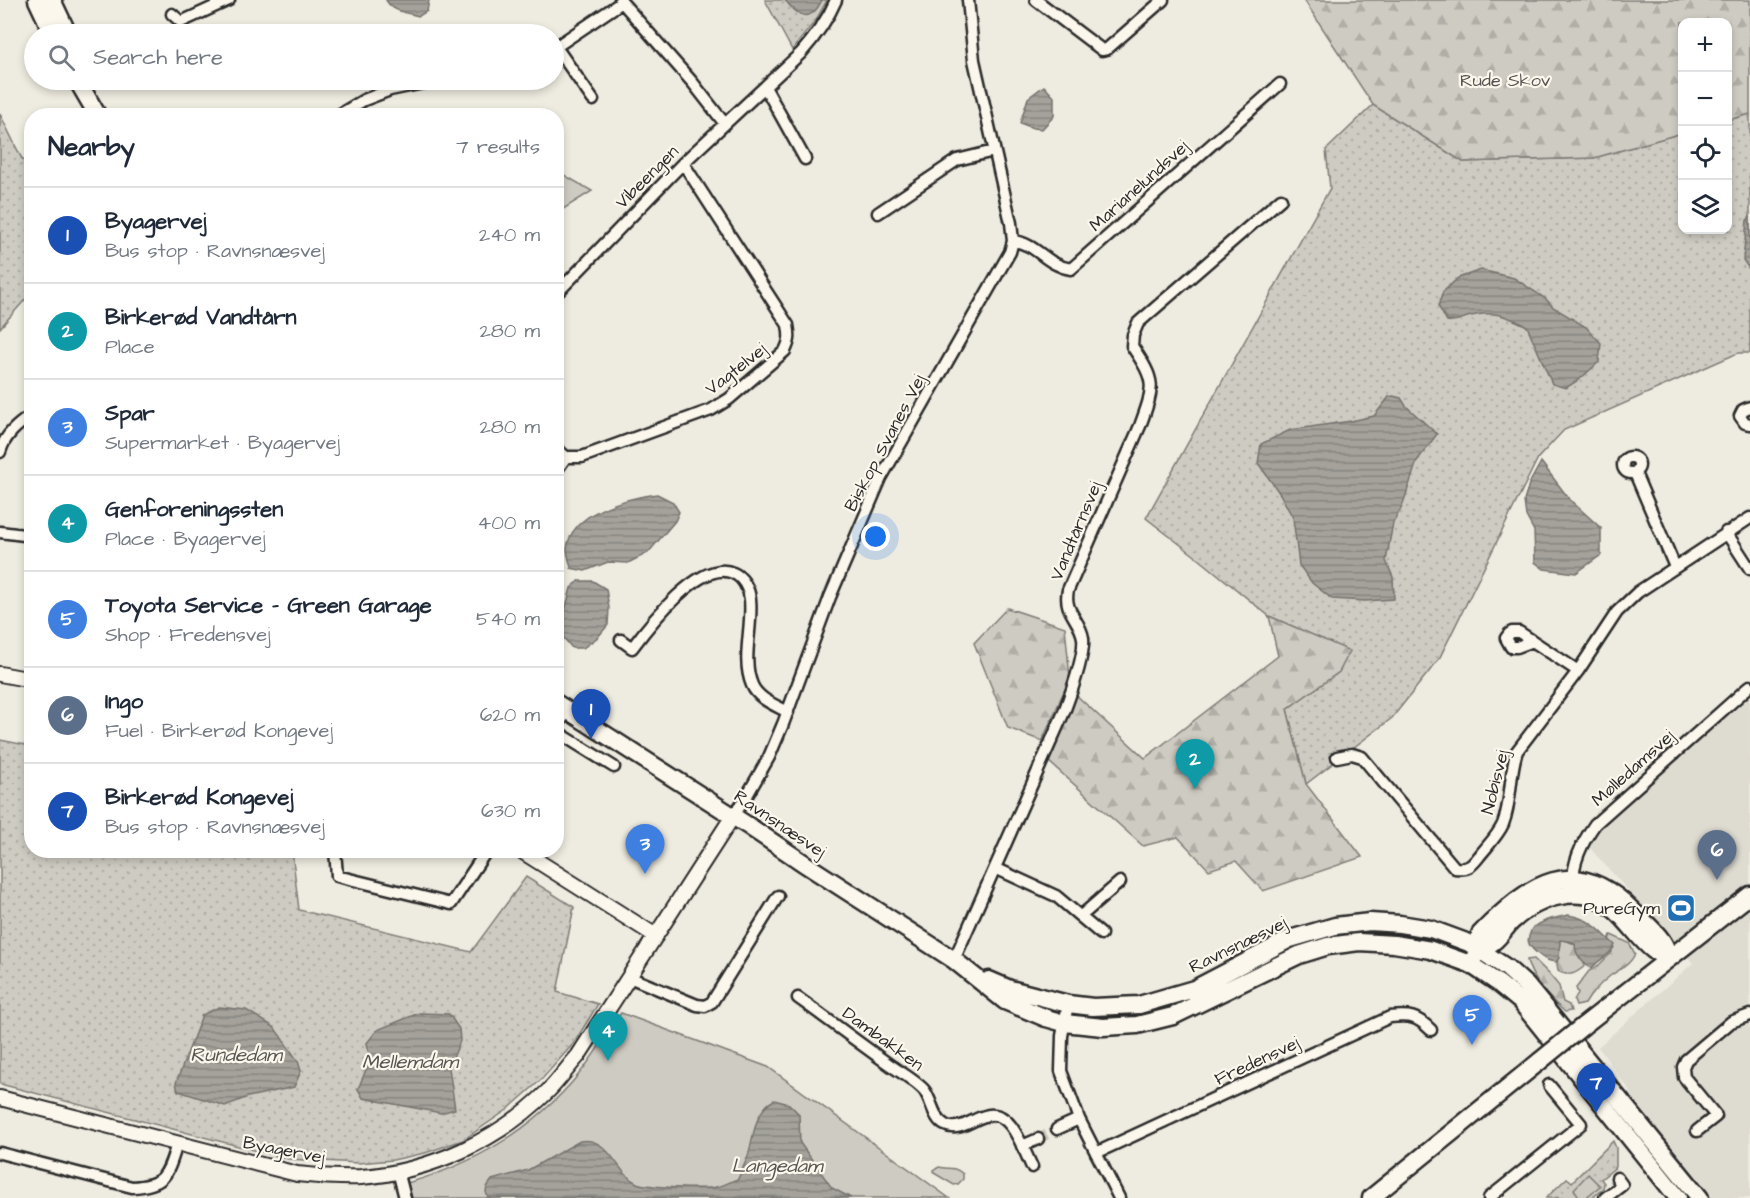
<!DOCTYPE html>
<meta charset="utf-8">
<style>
:root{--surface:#fff;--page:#f6f6f7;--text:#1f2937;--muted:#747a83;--line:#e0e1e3;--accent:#1f6fb2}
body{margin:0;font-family:"Architects Daughter",sans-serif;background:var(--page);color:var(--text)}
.controls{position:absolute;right:18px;top:18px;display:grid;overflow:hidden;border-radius:12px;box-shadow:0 3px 9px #0003}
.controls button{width:54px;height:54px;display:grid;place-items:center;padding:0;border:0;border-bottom:2px solid var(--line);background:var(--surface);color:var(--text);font:30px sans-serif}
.you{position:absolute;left:876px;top:537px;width:21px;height:21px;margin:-15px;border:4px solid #fff;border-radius:50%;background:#1a73e8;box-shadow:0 0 0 9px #1a73e833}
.badge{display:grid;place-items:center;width:39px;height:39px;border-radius:50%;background:var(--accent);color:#fff;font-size:20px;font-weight:700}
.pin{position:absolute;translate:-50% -50px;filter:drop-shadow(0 2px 3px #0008)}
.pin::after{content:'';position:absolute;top:32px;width:21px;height:18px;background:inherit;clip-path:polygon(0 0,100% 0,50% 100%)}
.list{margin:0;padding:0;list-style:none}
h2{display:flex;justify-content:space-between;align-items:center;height:78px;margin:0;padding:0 24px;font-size:26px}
h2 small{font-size:20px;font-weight:400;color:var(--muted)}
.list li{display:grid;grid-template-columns:39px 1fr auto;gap:18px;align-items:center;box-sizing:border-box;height:96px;padding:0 24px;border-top:2px solid var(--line)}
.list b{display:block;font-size:22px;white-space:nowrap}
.list p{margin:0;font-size:20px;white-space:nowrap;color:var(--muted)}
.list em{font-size:20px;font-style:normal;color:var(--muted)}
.icon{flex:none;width:33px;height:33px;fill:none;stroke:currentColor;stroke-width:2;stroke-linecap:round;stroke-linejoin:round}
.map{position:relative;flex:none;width:1750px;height:1198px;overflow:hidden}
.search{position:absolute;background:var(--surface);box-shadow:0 3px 9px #0003;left:24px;top:24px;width:540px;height:66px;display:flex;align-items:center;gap:15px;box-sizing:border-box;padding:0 21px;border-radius:33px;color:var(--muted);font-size:22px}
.panel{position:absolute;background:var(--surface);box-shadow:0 3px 9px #0003;left:24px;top:108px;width:540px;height:750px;border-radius:24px}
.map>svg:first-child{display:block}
.built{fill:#dedbd1}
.grass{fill:url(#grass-dots);stroke:#7c7b76;stroke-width:1.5}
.forest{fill:url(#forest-firs);stroke:#7c7b76;stroke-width:1.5}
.park{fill:#cecbc2;stroke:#7c7b76;stroke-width:1.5}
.water{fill:url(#water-rules);stroke:#74726e;stroke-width:1.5}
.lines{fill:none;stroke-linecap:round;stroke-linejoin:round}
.minor-tunnel{stroke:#c7c5bc;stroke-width:10;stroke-dasharray:10 5;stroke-linecap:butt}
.minor-casing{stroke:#2b2b2b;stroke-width:15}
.tertiary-casing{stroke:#2b2b2b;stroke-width:18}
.secondary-casing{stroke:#2b2b2b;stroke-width:21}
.minor{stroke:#fbf7ec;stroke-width:10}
.tertiary{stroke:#fbf7ec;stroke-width:14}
.secondary{stroke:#fbf7ec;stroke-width:16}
.secondary-bridge-casing{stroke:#2b2b2b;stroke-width:21;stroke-linecap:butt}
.secondary-bridge{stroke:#fbf7ec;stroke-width:16}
.labels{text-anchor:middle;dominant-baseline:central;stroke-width:4.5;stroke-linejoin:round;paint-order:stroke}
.park-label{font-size:18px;fill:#545351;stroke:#fbf7ec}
.street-label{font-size:18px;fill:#2b2b2b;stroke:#fbf7ec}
.poi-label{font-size:18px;fill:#2b2b2b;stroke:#fbf7ec;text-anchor:end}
.water-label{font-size:20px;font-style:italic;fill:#555552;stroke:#fbf7ec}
</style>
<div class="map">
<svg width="1750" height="1198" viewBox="0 0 1750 1198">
<defs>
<pattern id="grass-dots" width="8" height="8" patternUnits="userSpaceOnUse" patternTransform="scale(1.5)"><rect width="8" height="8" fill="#cecbc2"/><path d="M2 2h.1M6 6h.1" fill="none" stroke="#b1aea7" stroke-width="1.8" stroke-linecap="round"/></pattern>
<pattern id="forest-firs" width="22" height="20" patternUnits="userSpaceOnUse" patternTransform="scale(1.5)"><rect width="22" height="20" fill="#cecbc2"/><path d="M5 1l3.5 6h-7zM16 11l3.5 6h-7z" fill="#b1aea7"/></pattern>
<pattern id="water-rules" width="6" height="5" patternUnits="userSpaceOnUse" patternTransform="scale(1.5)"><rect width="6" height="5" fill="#a4a29a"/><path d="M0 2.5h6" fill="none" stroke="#86847e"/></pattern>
</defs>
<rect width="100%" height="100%" fill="#eeebe0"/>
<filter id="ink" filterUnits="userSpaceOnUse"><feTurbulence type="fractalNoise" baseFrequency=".0167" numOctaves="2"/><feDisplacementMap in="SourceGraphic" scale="12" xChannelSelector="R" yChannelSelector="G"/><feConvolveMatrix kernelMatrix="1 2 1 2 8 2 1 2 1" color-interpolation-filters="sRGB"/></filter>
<g filter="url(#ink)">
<path class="built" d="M1750,693V1198H1710L1646,1119L1628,1088L1598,1047L1693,963L1589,847L1599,829L1612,815Z"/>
<path class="grass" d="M765,0H827L816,20L792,50Z
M1373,105L1463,162L1594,158L1682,133V230H1728V120L1750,114V353H1738L1564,430L1538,458L1439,659L1392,718L1306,784L1287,709L1339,672L1349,651L1269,616L1199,559L1146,518L1330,188L1326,150Z
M0,114L21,157L32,173L31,293L0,328Z
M0,740L31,746L32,850L292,851L299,910L471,952L526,877L574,907L557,992L598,1004L574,1043L542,1079L507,1110L463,1140L425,1153L393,1160L358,1163L288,1159L0,1084Z
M1613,1141L1616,1148V1167L1601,1179L1604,1183L1603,1189L1592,1198H1546L1567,1178L1572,1182Z"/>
<path class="forest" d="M1304,0H1750V114L1728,120V22H1682V133L1594,158L1463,162L1373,105Z
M1007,608L1065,627L1070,678L1042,741L1008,728L974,643Z
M1269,616L1350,651L1339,672L1287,709L1306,784L1362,857L1263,891L1236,861L1209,870L1178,837L1143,846L1047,760L1076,695L1145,758L1278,656Z
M1611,935L1629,943L1635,954C1629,966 1621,968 1610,976C1601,983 1591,994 1585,1004L1576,1006L1574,1000L1578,993L1576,988L1589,971L1599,965L1612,952L1608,942Z
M1560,940C1579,941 1579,950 1585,966C1575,974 1570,977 1558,971L1557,965Z
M1534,959L1549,974L1559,986L1563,1002L1569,1005L1571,1011L1565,1012C1551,1000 1531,979 1527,960Z"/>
<path class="park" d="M557,171L592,191L557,213Z
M621,1013L768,1067L949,1198H410L407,1183C476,1164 533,1130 579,1074C595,1055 607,1033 621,1013Z
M939,1167C948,1170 953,1165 963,1174V1179L958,1184L954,1185L934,1173V1170Z
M1588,1174L1600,1186L1585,1198H1580L1574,1189Z"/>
<path class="water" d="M386,0H429L427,11L419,16C406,13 393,12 386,0Z
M785,0H822C811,23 799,18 785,0Z
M1044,86L1054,97V116L1042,129L1033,128L1020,123L1028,98Z
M1750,217V270L1743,260L1747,220Z
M1481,270L1514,278L1546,299L1553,307L1586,327L1601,343L1599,362L1580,379L1566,388L1552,384L1527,326C1506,316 1495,310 1471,316C1462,318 1456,323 1447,321L1438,306L1443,292L1458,278Z
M1393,396L1401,398L1406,406L1437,434L1417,461L1402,507L1393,523L1386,561L1393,577L1394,599L1365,601L1332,599L1312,583L1299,565L1293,518L1280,494L1258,463L1261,444L1290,430L1351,421L1374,416L1389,397Z
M1541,462L1570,500L1601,528V555L1576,573L1544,569L1535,562L1534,531L1526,516L1524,501L1529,484Z
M657,494L673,502L679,512L675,521L648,553L628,563L608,562L585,571L571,568C570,562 567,555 567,549C570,512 627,498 657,494Z
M579,581H593L606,589L609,608L608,625L598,637L583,648H572L559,632L571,588Z
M1568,915C1590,918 1599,930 1615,945C1611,956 1598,959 1592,968C1583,965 1575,954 1575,944L1568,941L1560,940L1559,958L1556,962C1547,961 1544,959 1538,954C1526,944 1526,940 1533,927L1547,920Z
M219,1007L246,1010L274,1027L298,1061L301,1071L294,1087L248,1097L225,1106L178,1091L176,1083L202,1015Z
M419,1013L449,1014L459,1029L460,1041L449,1068L455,1109L441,1113L363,1098L358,1089L370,1060L367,1043L377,1030Z
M774,1100L789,1104L799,1114L800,1143L832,1188L851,1198H488L486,1192L487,1187L492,1180L528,1170L580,1141C610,1136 615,1172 637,1183C646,1187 706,1190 716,1187C723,1186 731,1181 738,1179C741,1171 745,1164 748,1156C754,1136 754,1111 774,1100Z"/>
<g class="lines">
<path class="minor-tunnel" d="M1038,1139L1057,1129"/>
<g class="minor-casing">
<path id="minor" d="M620,0L693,83L725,124
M1036,0L1102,50L1107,49L1163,0
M172,14L181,22L229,0
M556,47L593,100
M554,48L622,2
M765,87L805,159
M337,116L364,100L390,90L438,80
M878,213L957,160L994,151
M1013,241C1038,244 1045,265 1071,269L1280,84
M556,294L683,163L801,53C816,36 827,21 836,0
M1750,407L1743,410L1740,416L1745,423L1750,424
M556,448L566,457H582L711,410L729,399L785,351C790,341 790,336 788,325L683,163
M0,452C5,435 17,425 32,415
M1623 465a8 8 0 1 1 16 0a8 8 0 1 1-16 0Z
M556,471L566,457
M1635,473L1675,567
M0,532L32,536
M1726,532L1750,569
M621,640L632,648C649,625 701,558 733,573C743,577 749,589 750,599C753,627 741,659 752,685C758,699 775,705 788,712
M1533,641L1517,647H1511L1506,638L1509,634L1512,632H1519L1578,671
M556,727L568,711
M556,731L614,767
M1337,757L1352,754L1362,757L1455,868C1470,870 1473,864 1481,854C1489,844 1498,835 1503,824C1512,801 1509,774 1517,751L1578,671L1617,612L1638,592L1750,518
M733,816L745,799L769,757L783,724L830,597L881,478L1010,252L1013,241L1011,223L974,60L968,0
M335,850L337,876L451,904L487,850
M995,868L1056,896L1101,934
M1573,884C1572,861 1583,841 1595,824L1750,686
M1081,916L1120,882
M954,960L1064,712C1070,696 1085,654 1083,638C1080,619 1063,612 1068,590L1140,426C1155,385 1156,382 1132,346L1133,335L1138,323L1281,199
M629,977L697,1005L705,1006L712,1002L778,896
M798,998C829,1020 859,1043 890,1065C900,1072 916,1081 924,1090C932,1100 933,1119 945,1125C966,1137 988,1096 1011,1126C1020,1138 1026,1154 1032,1167
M1068,1004L1062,1036L1061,1071L1079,1119L1119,1198
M1057,1129L1079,1119
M1697,1131L1716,1116L1684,1077L1683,1067L1686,1060L1731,1022L1750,1015
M1022,1146L1038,1139
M0,1153L132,1187C167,1185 167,1174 177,1144
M1096,1153L1390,1017C1410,1015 1417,1016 1431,1030
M398,1171L405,1198
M1489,1198L1581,1124L1549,1085
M1605,1198L1622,1185L1617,1178"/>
</g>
<g class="tertiary-casing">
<path id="tertiary" d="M0,674L32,680
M520,850L656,936
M0,1098L297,1174C318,1176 340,1178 361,1177C430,1172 499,1140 548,1091C559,1080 568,1067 578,1056L733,816"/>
</g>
<g class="secondary-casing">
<path id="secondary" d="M37,0L53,34
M52,0L68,34
M77,80L98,116
M556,703L750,827L805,864L954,960L1005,1001L1046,1018L1064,1023L1103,1027L1137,1025L1173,1016L1299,955L1328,946L1359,942L1394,944L1431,950L1470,964L1498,983L1520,1001L1678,1198
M1480,950V934C1529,884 1574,851 1633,911C1642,920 1655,930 1662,941C1666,946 1667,953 1670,958
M1475,956C1480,949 1486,947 1493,942C1500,937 1505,928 1511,922C1539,896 1583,882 1615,910C1629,922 1639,939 1653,950C1658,954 1664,956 1670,958
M989,980L1010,989L1068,1004L1093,1007L1139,1005L1194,989L1290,939L1335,926L1370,922L1400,924L1431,929L1469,943L1507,968L1527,986L1700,1198
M1583,1026L1750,895
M1371,1198L1540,1061"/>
</g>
<use href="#minor" class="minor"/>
<use href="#tertiary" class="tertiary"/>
<use href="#secondary" class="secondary"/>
<g class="secondary-bridge-casing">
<path id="secondary-bridge" d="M1540,1061L1583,1026"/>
</g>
<use href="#secondary-bridge" class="secondary-bridge"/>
</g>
</g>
<defs>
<g id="stadium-square" transform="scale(1.5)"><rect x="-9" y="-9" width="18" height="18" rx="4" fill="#1f6fb2" stroke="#fbf7ec"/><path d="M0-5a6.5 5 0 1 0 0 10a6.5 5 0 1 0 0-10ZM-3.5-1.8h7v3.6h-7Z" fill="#fff"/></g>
</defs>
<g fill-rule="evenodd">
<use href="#stadium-square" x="1681" y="908"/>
</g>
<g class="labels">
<g class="park-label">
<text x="1505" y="80">Rude Skov</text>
</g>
<g class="street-label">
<text transform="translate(647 177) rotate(-45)">Vibeengen</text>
<text transform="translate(1139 186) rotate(-42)">Marianelundsvej</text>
<text transform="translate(736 369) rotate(-38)">Vagtelvej</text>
<text transform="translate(885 443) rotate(-62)">Biskop Svanes Vej</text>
<text transform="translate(1076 531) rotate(-67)">Vandtårnsvej</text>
<text transform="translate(1633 768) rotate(-42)">Mølledamsvej</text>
<text transform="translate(1495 782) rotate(-76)">Nobisvej</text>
<text transform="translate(780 824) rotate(34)">Ravnsnæsvej</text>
<text transform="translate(1238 945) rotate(-26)">Ravnsnæsvej</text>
<text transform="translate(883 1039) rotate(36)">Dambakken</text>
<text transform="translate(1257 1061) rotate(-25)">Fredensvej</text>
<text transform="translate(284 1150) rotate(11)">Byagervej</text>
</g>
<g class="poi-label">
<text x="1660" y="908">PureGym</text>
</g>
<g class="water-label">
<text x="236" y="1055">Rundedam</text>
<text x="410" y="1062">Mellemdam</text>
<text x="777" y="1166">Langedam</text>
</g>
</g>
</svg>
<div class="controls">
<button>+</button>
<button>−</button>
<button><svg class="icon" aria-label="locate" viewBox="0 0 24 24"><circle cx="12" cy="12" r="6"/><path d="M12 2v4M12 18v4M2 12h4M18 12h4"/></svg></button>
<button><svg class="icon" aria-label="layers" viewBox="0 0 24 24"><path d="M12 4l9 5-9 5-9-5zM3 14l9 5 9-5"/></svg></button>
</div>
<div class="you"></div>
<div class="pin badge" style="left:591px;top:739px;background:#1a4fb4">1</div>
<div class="pin badge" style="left:1195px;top:789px;background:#0f9aa8">2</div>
<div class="pin badge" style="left:645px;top:874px;background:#3f7fe0">3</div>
<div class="pin badge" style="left:608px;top:1061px;background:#0f9aa8">4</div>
<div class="pin badge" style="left:1472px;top:1045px;background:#3f7fe0">5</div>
<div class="pin badge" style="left:1717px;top:880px;background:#5c6f8a">6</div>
<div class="pin badge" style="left:1596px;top:1113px;background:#1a4fb4">7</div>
<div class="search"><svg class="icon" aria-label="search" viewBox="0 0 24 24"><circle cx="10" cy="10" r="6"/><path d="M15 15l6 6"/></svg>Search here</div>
<section class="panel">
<h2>Nearby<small>7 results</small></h2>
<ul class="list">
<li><span class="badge" style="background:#1a4fb4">1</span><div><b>Byagervej</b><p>Bus stop · Ravnsnæsvej</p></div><em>240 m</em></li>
<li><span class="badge" style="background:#0f9aa8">2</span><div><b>Birkerød Vandtårn</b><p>Place</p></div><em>280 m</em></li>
<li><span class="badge" style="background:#3f7fe0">3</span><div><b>Spar</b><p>Supermarket · Byagervej</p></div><em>280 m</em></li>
<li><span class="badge" style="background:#0f9aa8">4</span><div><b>Genforeningssten</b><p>Place · Byagervej</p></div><em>400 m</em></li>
<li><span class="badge" style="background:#3f7fe0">5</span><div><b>Toyota Service - Green Garage</b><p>Shop · Fredensvej</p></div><em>540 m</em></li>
<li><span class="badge" style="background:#5c6f8a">6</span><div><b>Ingo</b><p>Fuel · Birkerød Kongevej</p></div><em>620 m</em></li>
<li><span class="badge" style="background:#1a4fb4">7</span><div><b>Birkerød Kongevej</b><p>Bus stop · Ravnsnæsvej</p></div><em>630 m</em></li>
</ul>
</section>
</div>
